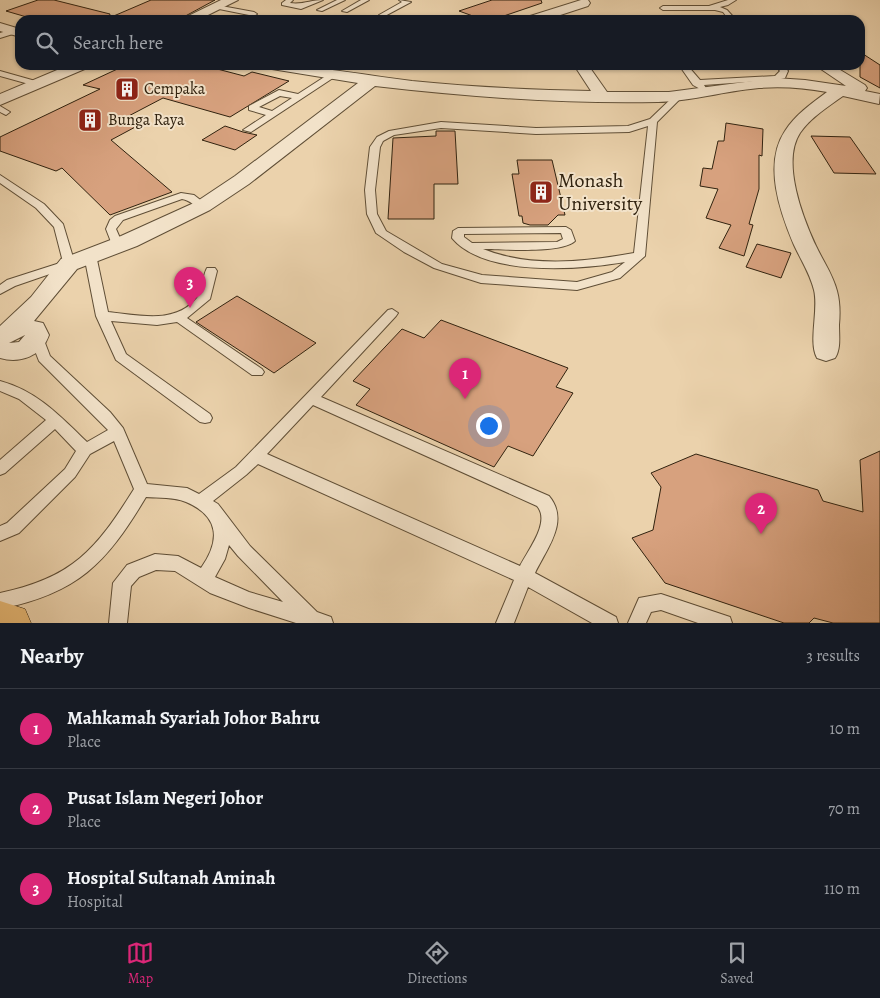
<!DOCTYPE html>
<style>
:root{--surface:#171b24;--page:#20242c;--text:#f1f3f6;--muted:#9ea1a6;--line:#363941;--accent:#db2777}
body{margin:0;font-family:Alegreya,serif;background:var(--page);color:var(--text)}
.you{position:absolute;left:488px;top:425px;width:18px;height:18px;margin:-12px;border:4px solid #fff;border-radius:50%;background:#1a73e8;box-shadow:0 0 0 8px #1a73e833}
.badge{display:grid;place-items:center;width:32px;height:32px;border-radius:50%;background:var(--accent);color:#fff;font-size:16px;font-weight:700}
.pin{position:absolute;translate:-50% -41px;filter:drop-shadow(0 1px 2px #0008)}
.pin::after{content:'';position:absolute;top:26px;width:18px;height:15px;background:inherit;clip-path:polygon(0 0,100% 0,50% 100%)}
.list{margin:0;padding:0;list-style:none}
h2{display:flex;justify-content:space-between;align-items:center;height:65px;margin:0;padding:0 20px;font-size:21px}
h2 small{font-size:16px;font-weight:400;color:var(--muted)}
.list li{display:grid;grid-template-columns:32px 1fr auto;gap:15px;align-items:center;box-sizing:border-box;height:80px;padding:0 20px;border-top:1px solid var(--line)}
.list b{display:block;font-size:19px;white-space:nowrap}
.list p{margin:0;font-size:16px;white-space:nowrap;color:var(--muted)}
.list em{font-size:16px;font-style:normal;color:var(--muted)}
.icon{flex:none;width:28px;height:28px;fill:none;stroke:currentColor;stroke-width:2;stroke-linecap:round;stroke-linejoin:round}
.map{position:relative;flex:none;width:880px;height:623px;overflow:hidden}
.search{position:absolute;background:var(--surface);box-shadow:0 1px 4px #0004;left:15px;right:15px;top:15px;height:55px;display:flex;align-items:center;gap:12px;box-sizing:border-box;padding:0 18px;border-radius:15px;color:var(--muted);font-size:19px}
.sheet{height:305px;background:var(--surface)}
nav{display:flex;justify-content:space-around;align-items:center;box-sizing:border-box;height:70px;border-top:1px solid var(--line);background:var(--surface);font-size:14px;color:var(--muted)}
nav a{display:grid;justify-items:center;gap:2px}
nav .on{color:var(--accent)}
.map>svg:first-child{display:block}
.building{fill:#d7a17e;stroke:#30220f}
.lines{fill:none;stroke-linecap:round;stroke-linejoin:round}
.lane-casing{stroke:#5f4e36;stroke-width:2}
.street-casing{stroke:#5f4e36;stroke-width:2}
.primary-casing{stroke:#30220f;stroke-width:1}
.lane{fill:#f2e2c9;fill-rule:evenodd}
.street{fill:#f2e2c9;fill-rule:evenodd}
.primary{fill:#e6b976;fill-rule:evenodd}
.labels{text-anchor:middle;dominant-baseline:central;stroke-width:4;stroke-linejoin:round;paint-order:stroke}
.far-poi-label{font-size:16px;fill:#30220f;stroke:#f2e2c9;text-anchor:start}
.poi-label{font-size:20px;fill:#30220f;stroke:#f2e2c9;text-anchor:start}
</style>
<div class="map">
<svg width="880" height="623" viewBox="0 0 880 623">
<rect width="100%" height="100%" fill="#ebd2ac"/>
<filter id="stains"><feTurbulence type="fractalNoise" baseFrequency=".004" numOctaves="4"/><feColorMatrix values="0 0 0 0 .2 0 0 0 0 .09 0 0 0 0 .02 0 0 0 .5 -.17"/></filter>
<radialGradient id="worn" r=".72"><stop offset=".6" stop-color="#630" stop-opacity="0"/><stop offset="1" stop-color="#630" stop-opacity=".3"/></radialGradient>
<path class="building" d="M38,0H54L110,14L109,18L151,0H215L178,20H37L6,11Z
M492,0H541L542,3L492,20H484L459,11Z
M860,52L880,65V88L860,77Z
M126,65H202L244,76L252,72L289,81L230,117L163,98L121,120L139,125L111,140L172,192L110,215L62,168L56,171L0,151V137L100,89L83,85Z
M726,123L763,129L762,156L759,155V189L749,224L753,225L744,256L719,248L731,225L706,218L718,189L700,186L703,168L712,169L718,141H724Z
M225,126L243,132L257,135L235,150L202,140Z
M436,131H455L458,184H434V219H388L393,138L436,136Z
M811,136L850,137L876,174L834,173Z
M517,160H552L565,215H558L548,225H530L523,223L522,216H519L512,174H519Z
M757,244L791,253L781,278L746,267Z
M237,296L316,343L274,373L196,322Z
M441,320L568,368L556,387L573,393L533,456L508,446L494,467L356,405L370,389L353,381L402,329L424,338Z
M880,451V623H833L814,618L809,623H784L665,583L632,538L653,530L661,487L651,473L696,454L818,490L823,501L863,512L860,460Z"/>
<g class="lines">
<g class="lane-casing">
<path id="lane" d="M286,0H293L290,3C302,5 311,0 323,0L301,9L282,5V3Z
M337,0H345L322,11L317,10Z
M361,0H369L347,12L342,11Z
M399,0L411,2L383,17H379V15L402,2Z
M728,0H736L728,5L720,7L727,10L736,20H729L723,12L715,10H663L660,8L663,6H709Z
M216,5L254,12L257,14L254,16L214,8L213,7Z
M13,29H16V33L0,38V33Z
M679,65H687L700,80L775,76L780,71L775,65H783L788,71L785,78L776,80L704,85L706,88L702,90L693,85Z
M0,71L39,82L40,84L36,86L0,76Z
M329,74L336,76L251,132L243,130L266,115L249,110V106L279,90L298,94ZM280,96L292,98L272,111L259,107Z
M675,95L682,97L657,122L645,256L620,278L577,290L481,283L434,268L404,252L376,233L367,214L365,190L370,147L377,137L389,131L441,122L536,128L628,126L650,119ZM648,126L634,253C584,262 531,268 483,249C503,249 561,254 575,241L571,230L566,227L458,228L453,231L452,238C485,277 578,270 625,262L612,272L577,282L482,275L442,264L386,231L377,214L375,190L380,147L383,141L394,135L441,128L536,134L629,132ZM561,233L563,239L557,242L472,243L464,237V234Z
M0,106L10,112L6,115L0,112Z
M0,175L44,204L63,224L75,264L73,266L15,286L0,294V285L7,280L63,262L54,227L36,208L0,183Z
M181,193L194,195L208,206L203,209C195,207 190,200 182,199L123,220L116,229L123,245L117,248L113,247L106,229L110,220L115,216Z
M90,252L96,255L108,312C139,315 174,325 197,298C203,291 202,277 207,268H215L217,271L210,299L187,318L262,369L264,372L262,375H252L177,322L157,325L111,321L126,354L210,414L212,418L210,422L205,423L200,422L116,360L96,316L84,255Z
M392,309L398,313L396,316L321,397L549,496C570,521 547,548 535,573L616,617L618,623H592L528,587L514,623H496L514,580L258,464L246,475L213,501L218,504L250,546L317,612L331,617L333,623H296L249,608L210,593L175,571L156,570L139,577L131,586L127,623H109L113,583L127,565L155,554L178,556L201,568C221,540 219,516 186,502C175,497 158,498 146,497C106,564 78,593 0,609V593C72,578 96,550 134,489L114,441L90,454L75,477L19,533L0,541V526L7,523L65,469L76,451L55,429L5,473L0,475V460L46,420L19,399L0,391V381C37,391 60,416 87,442L108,430L39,361L30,338L32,335H42L50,356L110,412L123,428L147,484L187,488L199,494L236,467L388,310ZM313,405L537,506C551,522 528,550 520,566L267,454ZM229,545L238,556L283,602L249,592L215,577L225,559Z
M661,594L730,617L732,623H698L661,610L651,612L646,623H628L639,598Z"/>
</g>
<g class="street-casing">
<path id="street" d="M221,0H238L198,20H180Z
M581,0H588L590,3L588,6L545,20H525L527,17Z
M0,23L20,29V37L0,31Z
M69,65H89L87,68L0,105V94Z
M265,65C314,65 363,75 412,81C472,87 532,90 591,91L574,65H588L607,92H669L775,78L805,80L846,86L815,65H832L865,85L867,88L865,91L880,94L879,104L843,96C829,106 810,118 800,133C781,162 803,218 816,246C823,261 833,275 837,291C840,302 840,314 839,325C839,336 841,349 835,358L826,361L817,358C808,342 819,310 814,290C810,274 801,260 794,245C780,212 763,164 785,131C795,115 812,103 827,92C805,88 782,86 759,88C725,91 692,101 658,102C564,104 469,97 375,86L249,184L210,210L137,246L77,269L34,321L43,323L49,335C42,356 20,364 0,358V326L31,297L61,259L121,236L196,202L235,176L358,83L272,69ZM25,335L19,342L9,343Z"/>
</g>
<g class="primary-casing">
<path id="primary" d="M0,601L25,609L31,623H0Z"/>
</g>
<use href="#lane" class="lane"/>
<use href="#street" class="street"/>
<use href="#primary" class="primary"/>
</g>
<defs>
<g id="building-square" transform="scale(1.25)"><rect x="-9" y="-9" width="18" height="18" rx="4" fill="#8f2418" stroke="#f2e2c9"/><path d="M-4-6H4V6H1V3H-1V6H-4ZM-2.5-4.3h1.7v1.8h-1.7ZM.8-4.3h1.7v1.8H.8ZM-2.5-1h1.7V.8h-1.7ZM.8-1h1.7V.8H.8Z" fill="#fff"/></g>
</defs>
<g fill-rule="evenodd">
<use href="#building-square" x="127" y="89"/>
<use href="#building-square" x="90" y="120"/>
<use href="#building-square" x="541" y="192"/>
</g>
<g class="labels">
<g class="far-poi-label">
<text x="144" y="89">Cempaka</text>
<text x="108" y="120">Bunga Raya</text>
</g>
<g class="poi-label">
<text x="558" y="180">Monash<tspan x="558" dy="23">University</tspan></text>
</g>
</g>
<rect width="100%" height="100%" filter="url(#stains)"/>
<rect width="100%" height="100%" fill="url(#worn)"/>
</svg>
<div class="you"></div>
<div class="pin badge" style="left:465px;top:399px">1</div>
<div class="pin badge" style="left:761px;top:534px">2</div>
<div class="pin badge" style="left:190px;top:308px">3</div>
<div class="search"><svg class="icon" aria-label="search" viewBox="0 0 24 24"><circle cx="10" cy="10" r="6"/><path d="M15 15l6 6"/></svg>Search here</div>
</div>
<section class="sheet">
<h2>Nearby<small>3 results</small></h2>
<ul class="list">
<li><span class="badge">1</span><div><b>Mahkamah Syariah Johor Bahru</b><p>Place</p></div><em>10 m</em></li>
<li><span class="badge">2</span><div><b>Pusat Islam Negeri Johor</b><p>Place</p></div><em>70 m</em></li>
<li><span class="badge">3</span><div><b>Hospital Sultanah Aminah</b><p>Hospital</p></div><em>110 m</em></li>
</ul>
</section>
<nav>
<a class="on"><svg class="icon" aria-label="map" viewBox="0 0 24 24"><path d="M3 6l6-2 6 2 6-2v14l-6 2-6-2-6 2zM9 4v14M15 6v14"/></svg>Map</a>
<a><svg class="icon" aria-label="directions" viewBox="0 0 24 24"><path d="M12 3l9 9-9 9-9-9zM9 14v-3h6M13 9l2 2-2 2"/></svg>Directions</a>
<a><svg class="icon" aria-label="saved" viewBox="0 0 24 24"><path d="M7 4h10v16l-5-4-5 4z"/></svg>Saved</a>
</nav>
